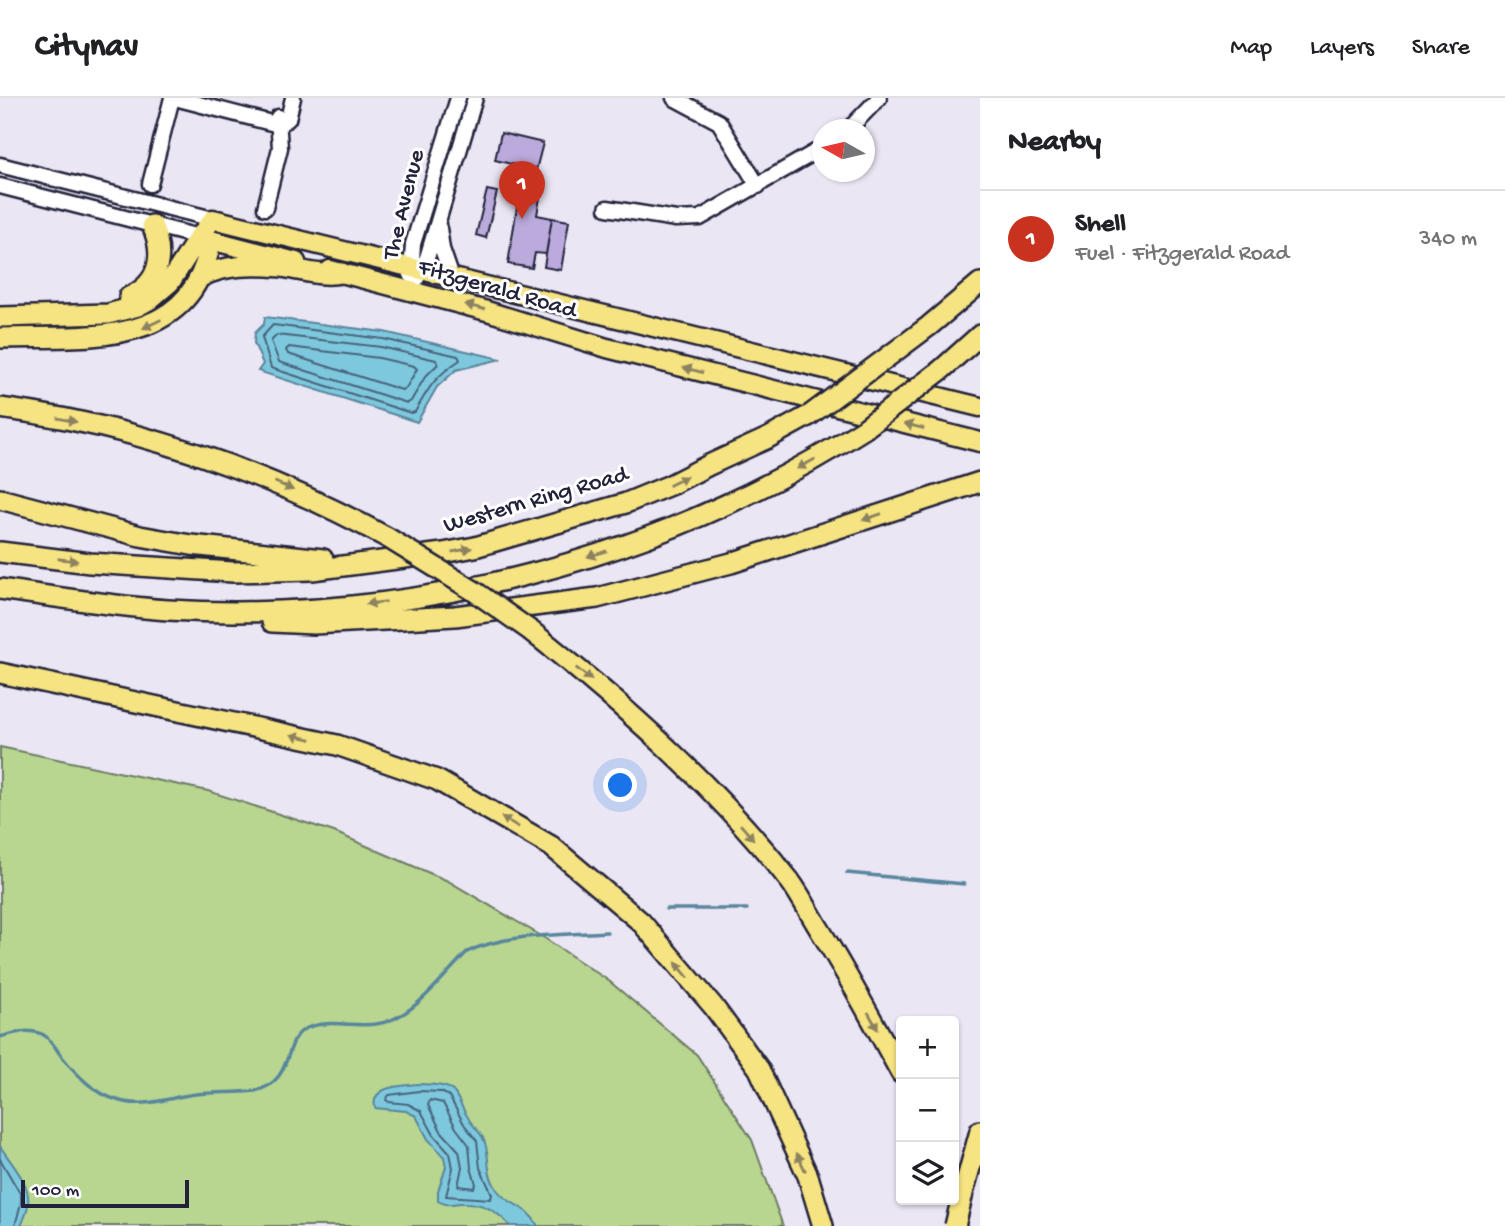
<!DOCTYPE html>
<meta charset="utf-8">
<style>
:root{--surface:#fff;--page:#f2f2f2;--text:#202124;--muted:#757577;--line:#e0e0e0;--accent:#c8321e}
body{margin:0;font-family:"Gochi Hand",sans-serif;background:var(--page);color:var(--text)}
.controls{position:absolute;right:21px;bottom:21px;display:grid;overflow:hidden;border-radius:7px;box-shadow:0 2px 5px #0004}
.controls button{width:63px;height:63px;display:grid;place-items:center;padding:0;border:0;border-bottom:2px solid var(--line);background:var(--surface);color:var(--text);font:35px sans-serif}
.compass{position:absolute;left:812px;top:21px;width:63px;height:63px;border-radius:50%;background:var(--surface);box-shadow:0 2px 5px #0004;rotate:278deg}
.scale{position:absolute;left:21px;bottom:18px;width:168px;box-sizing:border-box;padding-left:7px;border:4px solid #22223b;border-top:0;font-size:19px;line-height:24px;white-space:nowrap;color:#22223b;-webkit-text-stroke:5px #fff;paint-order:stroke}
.you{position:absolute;left:621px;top:688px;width:24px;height:24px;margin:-18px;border:5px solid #fff;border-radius:50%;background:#1a73e8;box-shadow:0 0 0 10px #1a73e833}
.badge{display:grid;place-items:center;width:46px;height:46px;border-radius:50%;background:var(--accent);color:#fff;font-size:23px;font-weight:700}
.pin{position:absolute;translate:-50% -58px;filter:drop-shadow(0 2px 4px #0008)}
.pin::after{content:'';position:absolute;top:37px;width:24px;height:21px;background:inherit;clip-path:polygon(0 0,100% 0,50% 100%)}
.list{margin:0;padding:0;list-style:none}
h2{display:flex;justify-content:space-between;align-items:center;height:91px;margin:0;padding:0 28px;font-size:30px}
h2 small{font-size:23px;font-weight:400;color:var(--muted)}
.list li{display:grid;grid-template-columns:46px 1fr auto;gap:21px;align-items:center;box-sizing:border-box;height:98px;padding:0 28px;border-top:2px solid var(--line)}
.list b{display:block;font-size:26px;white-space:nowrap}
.list p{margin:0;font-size:23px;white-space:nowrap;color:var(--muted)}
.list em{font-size:23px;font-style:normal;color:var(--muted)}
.icon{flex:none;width:38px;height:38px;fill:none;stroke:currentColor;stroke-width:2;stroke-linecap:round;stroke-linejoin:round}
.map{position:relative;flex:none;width:980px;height:1128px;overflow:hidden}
header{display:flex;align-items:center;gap:42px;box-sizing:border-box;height:98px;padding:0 35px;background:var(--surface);border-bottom:2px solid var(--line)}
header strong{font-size:33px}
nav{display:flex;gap:38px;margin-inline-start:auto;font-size:24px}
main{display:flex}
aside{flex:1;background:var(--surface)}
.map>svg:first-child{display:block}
.green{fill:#b8d68f;stroke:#6d7c65;stroke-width:2}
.water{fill:#7ec8de;stroke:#59869d;stroke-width:2}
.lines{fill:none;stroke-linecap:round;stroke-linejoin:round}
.shore{stroke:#47647c;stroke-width:2}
.stream{stroke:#59869d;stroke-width:3.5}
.building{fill:#bbabdc;stroke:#22223b;stroke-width:2}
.minor-casing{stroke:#22223b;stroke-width:19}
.major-casing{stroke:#22223b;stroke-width:23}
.highway-casing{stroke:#22223b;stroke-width:24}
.minor{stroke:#fff;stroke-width:14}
.major{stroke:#f6e381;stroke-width:18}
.highway{stroke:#f6e381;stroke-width:19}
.highway-bridge-casing{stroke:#22223b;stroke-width:24;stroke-linecap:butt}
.highway-bridge{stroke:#f6e381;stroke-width:19}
.oneway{fill:#8c825e}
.labels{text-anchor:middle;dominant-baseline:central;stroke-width:6;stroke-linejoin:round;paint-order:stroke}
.street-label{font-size:24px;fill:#22223b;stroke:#fff}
</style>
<header>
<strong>Citynav</strong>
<nav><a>Map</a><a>Layers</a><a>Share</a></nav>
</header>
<main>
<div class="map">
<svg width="980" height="1128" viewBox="0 0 980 1128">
<rect width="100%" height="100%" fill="#ebe6f4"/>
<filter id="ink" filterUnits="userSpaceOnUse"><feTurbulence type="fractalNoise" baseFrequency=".0143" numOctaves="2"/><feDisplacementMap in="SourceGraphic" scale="14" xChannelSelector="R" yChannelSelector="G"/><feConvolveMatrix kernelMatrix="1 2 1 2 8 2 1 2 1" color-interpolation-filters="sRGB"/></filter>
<g filter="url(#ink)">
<path class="green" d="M0,649L208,693L334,734L448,783L543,839L609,883L697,957L752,1042L783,1128H0Z"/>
<path class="water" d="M265,219L384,234L501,261L456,272L437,289L417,324L258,273L263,266L254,245L255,235L264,226Z
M418,986C461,987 450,991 470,1023C474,1029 480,1034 483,1040C492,1058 483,1072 498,1093C510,1108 527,1107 538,1128H510C496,1112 483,1104 460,1105C451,1106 446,1108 438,1103V1093L446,1069L444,1059L428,1041L416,1018L406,1013L375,1010C370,987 403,988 418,986Z
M0,1048C10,1064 31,1086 28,1105C28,1113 24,1121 21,1128H0Z"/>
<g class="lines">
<path class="shore" d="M273,227L383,241L458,258L460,262C436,278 430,287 415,314L411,315L271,270L262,239Z
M277,237L381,249L436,262L438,266L425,279L411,303L407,305L279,264L271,243Z
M289,249L379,260L414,268L417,271L406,290L402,292L288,256L286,252Z
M419,993L441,994L449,998L464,1026L477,1043L480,1070L492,1096L491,1101L446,1098L453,1070L450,1055L434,1037L421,1013L408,1006L389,1004L386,1002L389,997Z
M430,1002L443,1005L456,1030L469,1047L471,1070L476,1086L474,1090L458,1088L462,1069L459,1053L441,1033L428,1007Z
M0,1061L21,1097V1105L15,1128"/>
<path class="stream" d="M847,775L964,786
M666,811H747
M0,939C13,935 28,930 42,936C52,941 56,952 63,960C78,978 94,995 117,1002C144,1011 169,999 196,996C216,994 236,995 255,993C296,983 282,940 307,930C328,921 354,929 376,926C412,922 443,878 467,854C506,835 564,837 607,834"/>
</g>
<path class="building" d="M501,35L543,45L536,72L495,62Z
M487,92L497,94L486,140L476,137Z
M519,96L540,99L537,117L552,120L546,156L535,155L532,170L508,166Z
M552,120L569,123L561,172L544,169Z"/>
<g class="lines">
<g class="minor-casing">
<path id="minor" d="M175,0L279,27L288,21L293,0
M674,0L719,24L758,88
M848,32L879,0
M0,67L213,121
M150,86L172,0
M0,88L199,139
M265,110L280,50L278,19
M607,110L676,121L700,120L822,50
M439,130L442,151L452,180
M411,177L413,146L458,0
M411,192L427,160L475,0"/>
</g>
<g class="major-casing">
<path id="major" d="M213,121L199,139L296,164
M213,121L980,309
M330,172L487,213L607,250L980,344"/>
</g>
<g class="highway-casing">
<path id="highway" d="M201,179C224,166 256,167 282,169C304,172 319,179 342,175
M129,199C160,185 165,157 152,127
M0,219L108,216L138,208L149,202L170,184L199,139
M0,240C86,237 191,254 211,143
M889,258L929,228L980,185
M941,272L980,237
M0,310C137,328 267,374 388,440
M0,401L140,438L191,447L323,461
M0,454L90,465L233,474L312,472L443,455L475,449L626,405L670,387L709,367L768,340L810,317
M0,491C56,499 112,508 168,512C411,526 660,462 864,331
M272,524L314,526L455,518L597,500L731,465L980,384
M531,533C624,607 716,689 790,783C801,798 810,816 820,832C849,879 875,927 901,975
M0,575L337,647L437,682L551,748L641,824L713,908L759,971L808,1078L823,1128
M962,1099L980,1033"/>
</g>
<use href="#minor" class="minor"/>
<use href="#major" class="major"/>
<use href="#highway" class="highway"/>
<g class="highway-bridge-casing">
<path id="highway-bridge" d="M810,317L889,258
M864,331L941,272
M388,440L474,493L531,533
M955,1128L962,1099"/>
</g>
<use href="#highway-bridge" class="highway-bridge"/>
</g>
<defs><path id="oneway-solid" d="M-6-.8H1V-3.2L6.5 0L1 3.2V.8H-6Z" transform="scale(1.75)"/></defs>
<g class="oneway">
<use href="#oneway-solid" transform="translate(475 209) rotate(-165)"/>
<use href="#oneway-solid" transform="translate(152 226) rotate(154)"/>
<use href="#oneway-solid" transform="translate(693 272) rotate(-166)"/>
<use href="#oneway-solid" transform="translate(67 322) rotate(12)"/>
<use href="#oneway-solid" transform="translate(914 328) rotate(-166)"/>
<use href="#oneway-solid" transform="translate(806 366) rotate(152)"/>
<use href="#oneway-solid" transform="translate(678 383) rotate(-27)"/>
<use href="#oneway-solid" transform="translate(284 388) rotate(24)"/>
<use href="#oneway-solid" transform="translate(872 419) rotate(161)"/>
<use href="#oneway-solid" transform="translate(462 452) rotate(-11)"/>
<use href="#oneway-solid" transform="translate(597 456) rotate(163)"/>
<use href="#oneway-solid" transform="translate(68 462) rotate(7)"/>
<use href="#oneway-solid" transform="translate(376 505) rotate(172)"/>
<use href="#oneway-solid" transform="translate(584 576) rotate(38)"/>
<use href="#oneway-solid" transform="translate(301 639) rotate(-167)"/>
<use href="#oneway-solid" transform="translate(510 724) rotate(-150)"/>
<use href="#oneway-solid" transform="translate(747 734) rotate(49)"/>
<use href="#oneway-solid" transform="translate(682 872) rotate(-130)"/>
<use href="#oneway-solid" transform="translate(873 923) rotate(61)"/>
<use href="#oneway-solid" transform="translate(801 1064) rotate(-116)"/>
</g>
</g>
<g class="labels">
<g class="street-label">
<text transform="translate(405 107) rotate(-76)">The Avenue</text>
<text transform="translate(497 192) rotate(16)">Fitzgerald Road</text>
<text transform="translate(536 403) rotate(-16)">Western Ring Road</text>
</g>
</g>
</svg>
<div class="controls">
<button>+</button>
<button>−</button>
<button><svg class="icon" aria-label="layers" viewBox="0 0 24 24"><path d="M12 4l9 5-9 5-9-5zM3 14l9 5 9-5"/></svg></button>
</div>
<svg class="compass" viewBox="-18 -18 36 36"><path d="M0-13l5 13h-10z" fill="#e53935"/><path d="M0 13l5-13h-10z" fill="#757577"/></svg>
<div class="scale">100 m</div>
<div class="you"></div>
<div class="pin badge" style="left:522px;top:121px">1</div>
</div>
<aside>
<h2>Nearby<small></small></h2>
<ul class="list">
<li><span class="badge">1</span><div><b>Shell</b><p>Fuel · Fitzgerald Road</p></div><em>340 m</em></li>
</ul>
</aside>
</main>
